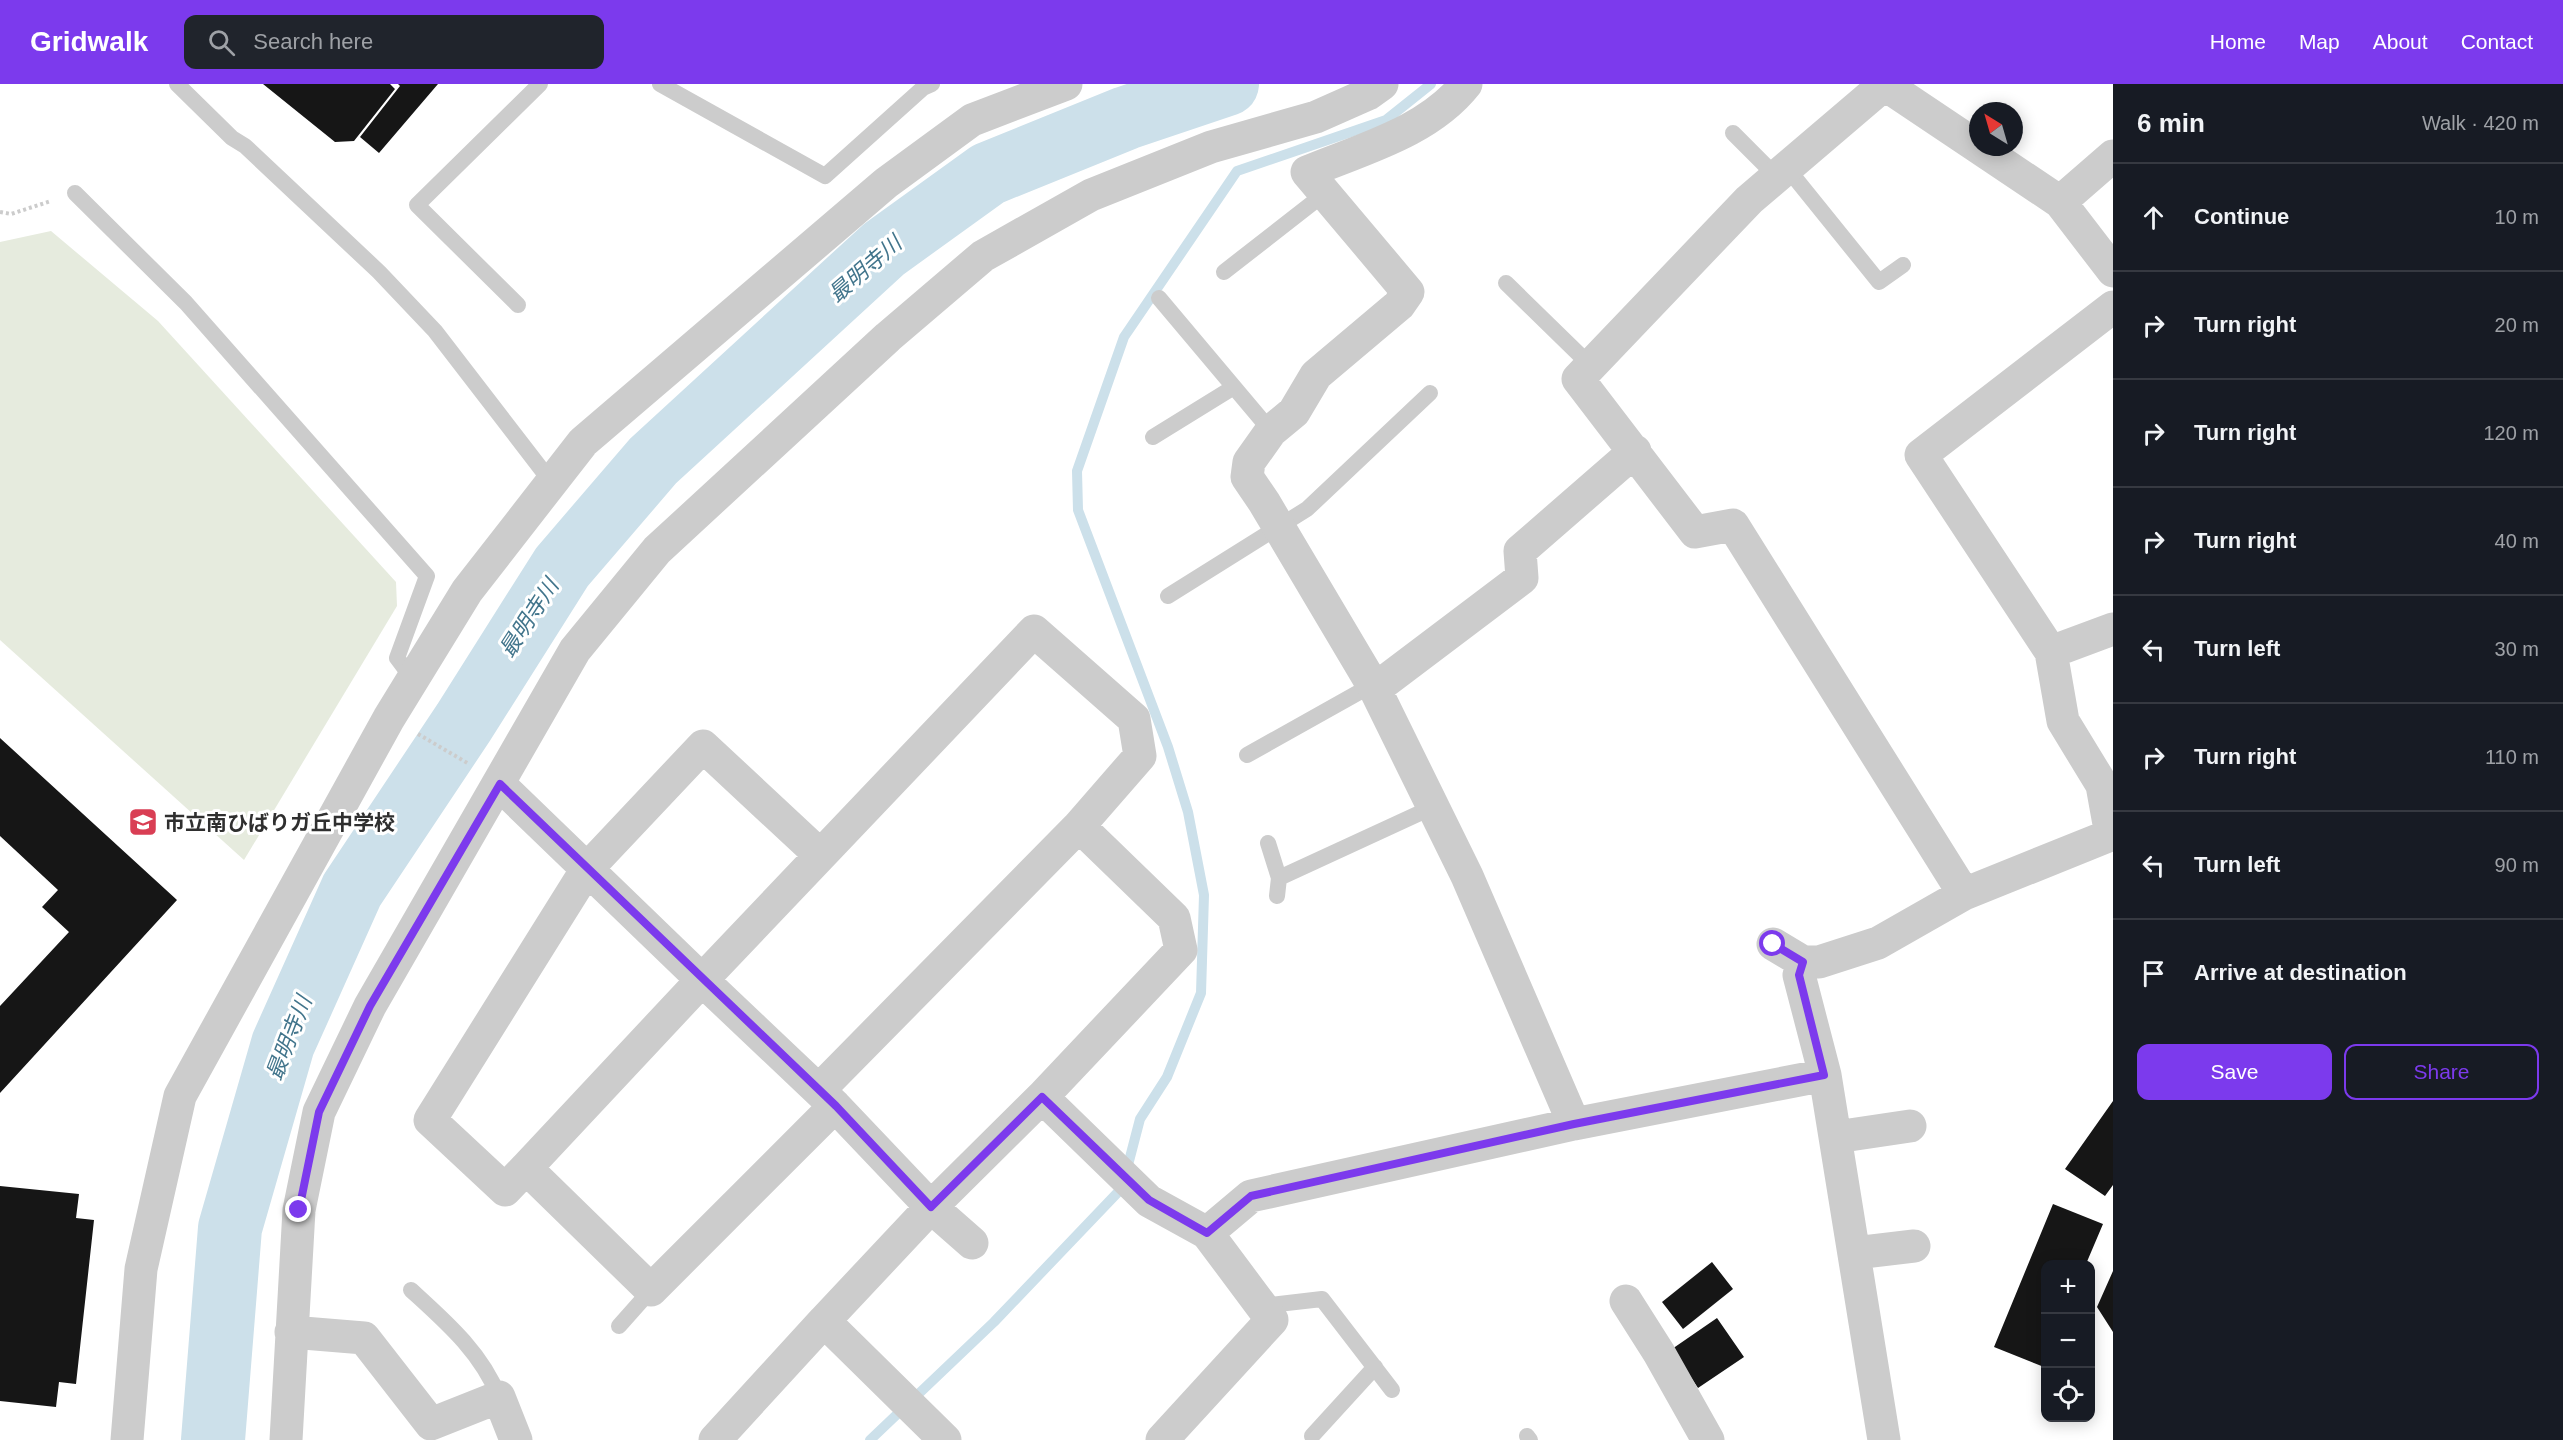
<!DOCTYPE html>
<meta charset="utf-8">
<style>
:root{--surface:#171b24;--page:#20242c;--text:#f1f3f6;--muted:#9ea1a6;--line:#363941;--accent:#7c3aed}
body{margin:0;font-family:Arial,"Noto Sans JP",sans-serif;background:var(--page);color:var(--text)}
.controls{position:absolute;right:18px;bottom:18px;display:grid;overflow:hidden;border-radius:12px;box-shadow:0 3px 15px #0003}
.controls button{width:54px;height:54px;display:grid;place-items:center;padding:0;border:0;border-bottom:2px solid var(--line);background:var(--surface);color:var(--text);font:30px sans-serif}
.compass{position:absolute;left:1969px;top:18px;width:54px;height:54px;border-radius:50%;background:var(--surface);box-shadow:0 3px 15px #0003;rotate:323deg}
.stop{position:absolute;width:18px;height:18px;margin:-14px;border:4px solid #7c3aed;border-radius:50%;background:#fff}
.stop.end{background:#7c3aed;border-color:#fff;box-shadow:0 2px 6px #0008}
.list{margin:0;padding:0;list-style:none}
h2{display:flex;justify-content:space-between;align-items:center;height:78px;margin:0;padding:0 24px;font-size:26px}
h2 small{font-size:20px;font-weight:400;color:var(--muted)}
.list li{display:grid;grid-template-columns:39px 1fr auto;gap:18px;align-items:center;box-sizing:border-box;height:108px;padding:0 24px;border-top:2px solid var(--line)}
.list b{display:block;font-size:22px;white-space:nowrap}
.list em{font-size:20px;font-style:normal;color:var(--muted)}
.actions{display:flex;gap:12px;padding:18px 24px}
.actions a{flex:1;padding:14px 0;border:2px solid var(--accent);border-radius:12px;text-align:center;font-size:21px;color:var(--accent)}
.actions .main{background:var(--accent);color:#fff}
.icon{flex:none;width:33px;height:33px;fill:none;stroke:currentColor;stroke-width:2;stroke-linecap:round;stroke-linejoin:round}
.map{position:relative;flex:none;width:2113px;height:1356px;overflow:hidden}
header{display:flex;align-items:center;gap:36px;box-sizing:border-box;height:84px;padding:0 30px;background:var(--accent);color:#fff}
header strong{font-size:28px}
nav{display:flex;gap:33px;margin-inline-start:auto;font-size:21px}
.search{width:420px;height:54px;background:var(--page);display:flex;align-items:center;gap:15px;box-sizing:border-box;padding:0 21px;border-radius:12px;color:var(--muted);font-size:22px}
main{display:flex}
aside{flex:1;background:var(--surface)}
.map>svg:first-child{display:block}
.green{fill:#e6ebde}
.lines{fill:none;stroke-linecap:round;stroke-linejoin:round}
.stream{stroke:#cce0ea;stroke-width:10}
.river{stroke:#cce0ea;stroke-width:64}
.building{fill:#161616}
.path{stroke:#ccc;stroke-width:4;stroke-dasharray:3 3;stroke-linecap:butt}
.service{stroke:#ccc;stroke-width:16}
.minor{stroke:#ccc;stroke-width:33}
.route{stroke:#7c3aed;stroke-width:8}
.labels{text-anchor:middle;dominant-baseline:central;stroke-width:6;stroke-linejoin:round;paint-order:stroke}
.poi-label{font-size:21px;font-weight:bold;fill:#2f2f2f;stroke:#fff;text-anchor:start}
.water-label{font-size:22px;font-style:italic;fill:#42758c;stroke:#fff}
</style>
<header>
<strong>Gridwalk</strong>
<div class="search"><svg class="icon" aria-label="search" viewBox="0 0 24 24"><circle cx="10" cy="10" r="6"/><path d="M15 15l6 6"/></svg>Search here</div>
<nav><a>Home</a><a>Map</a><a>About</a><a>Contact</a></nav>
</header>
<main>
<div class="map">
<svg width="2113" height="1356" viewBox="0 0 2113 1356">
<rect width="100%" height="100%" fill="#fff"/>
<path class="green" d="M51,147L158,237L396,498L397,522L244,776L0,556V158Z"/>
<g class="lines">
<path class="stream" d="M870,1356L994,1238L1122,1104L1140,1035L1167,993L1201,909L1204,811L1188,728L1168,663L1078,426L1077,387L1124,253L1237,87L1386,36L1431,0"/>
<path class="river" d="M213,1356L230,1144L283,960L352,806L464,638L562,483L653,377L884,165L988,90L1126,34L1227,0"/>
</g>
<path class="building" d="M263,0H390L395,5L354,57L335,58Z
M398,0H438L379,69L360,53L400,2Z
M0,654L177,816L0,1009V922L69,848L42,823L58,806L0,752Z
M2113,1017V1101L2105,1112L2065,1085Z
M0,1102L79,1110L76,1134L94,1136L76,1300L59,1298L56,1323L0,1317Z
M2053,1120L2103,1140L2086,1180H2046L2044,1283L1994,1263Z
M1712,1178L1733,1205L1683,1245L1662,1218Z
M2113,1187V1248L2097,1223Z
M1717,1234L1744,1273L1698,1304L1672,1265Z"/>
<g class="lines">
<path class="path" d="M0,128L11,130L51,117
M418,650L469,680"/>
<path class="service" d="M177,0L232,54L245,62L379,188L435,247L552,399
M660,0L825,92L923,4L932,0
M1733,49L1776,92
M1787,84L1879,198L1903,181
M75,109L186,219L427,492L397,574L412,594
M1224,188L1324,110
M1506,199L1590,281
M1159,214L1271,347
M518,221L417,121L540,0
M1153,353L1234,303
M1168,512L1307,425L1430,309
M1247,671L1363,606L1375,605
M1268,759L1279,794L1433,723
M1277,812L1279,794
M411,1206C446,1238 481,1268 499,1313
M1261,1222L1322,1215L1392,1306
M619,1242L651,1206
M1312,1352L1375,1283
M1527,1352L1530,1356"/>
<path class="minor" d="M1466,0C1428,48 1362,65 1307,88L1408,208L1399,221L1316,291L1294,328L1271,347L1249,378L1247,393L1264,418L1375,605L1467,792L1574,1040
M1884,0L1978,63
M1885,0L1749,116L1578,295L1695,448L1733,441L1964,810
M1978,63L2060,118L2113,187
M2060,118L2113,72
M2051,568L2113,545
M1375,605L1522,494L1520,467L1635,367
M499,700L702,896L1034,547L1134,635L1140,672L1079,742L819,1006
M1079,742L1174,834L1181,866L1042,1013L1149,1117L1207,1149L1251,1112L1574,1040L1825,991
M2111,751L2102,701L2063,637L2051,568L1921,371L2113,223
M820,771L703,662L587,785L430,1036L505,1106L526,1084L651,1206L835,1022L931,1123L972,1159
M1773,860L1803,878
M1836,1053L1910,1042
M526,1084L702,896L835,1022
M1855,1169L1914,1162
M1626,1217L1659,1269L1708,1356
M824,1237L931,1123L1042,1013
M291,1248L364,1254L431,1340L499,1313L516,1356
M127,1356L141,1185L180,1012L389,634L467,507L583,358L886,99L972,36L1066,0
M286,1356L299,1126L319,1028L370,922L575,566L657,466L888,253L983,172L1091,111L1211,63L1316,33L1368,10L1382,0
M715,1356L824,1237L945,1356
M1162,1356L1272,1236L1207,1149
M1884,1356L1825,991L1799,891L1803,878H1819L1878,859L1964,810L2113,750"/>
</g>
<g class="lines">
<path class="route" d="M299,1126L319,1028L370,922L500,700L836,1022L931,1123L1042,1013L1149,1116L1207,1149L1251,1112L1574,1040L1824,991L1799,891L1803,878L1773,860"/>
</g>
<defs>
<g id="school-square" transform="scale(1.5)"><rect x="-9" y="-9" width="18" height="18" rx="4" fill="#d93e54" stroke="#fff"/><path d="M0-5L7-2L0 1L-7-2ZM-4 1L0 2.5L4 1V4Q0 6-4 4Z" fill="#fff"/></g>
</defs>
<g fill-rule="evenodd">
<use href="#school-square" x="143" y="738"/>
</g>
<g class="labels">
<g class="poi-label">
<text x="164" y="738">市立南ひばりガ丘中学校</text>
</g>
<g class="water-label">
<text transform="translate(865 185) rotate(-41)">最明寺川</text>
<text transform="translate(529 534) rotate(-57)">最明寺川</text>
<text transform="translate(289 954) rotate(-69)">最明寺川</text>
</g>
</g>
</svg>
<div class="controls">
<button>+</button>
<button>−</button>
<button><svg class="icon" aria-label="locate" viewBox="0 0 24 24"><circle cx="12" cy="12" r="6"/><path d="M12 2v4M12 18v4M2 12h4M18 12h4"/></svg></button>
</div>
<svg class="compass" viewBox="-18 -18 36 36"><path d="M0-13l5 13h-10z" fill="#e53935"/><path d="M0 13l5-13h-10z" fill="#9ea1a6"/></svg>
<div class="stop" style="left:1773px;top:860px"></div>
<div class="stop end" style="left:299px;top:1126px"></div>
</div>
<aside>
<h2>6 min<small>Walk · 420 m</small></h2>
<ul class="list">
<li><svg class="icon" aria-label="ahead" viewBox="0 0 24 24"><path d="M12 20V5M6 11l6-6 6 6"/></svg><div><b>Continue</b></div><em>10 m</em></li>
<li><svg class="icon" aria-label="right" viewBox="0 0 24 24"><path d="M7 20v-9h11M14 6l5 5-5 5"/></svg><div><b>Turn right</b></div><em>20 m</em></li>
<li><svg class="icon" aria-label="right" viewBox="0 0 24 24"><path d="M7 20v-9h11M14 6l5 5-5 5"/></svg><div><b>Turn right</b></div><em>120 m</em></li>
<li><svg class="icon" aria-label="right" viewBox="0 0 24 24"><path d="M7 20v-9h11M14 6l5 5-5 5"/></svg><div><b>Turn right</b></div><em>40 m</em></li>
<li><svg class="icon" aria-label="left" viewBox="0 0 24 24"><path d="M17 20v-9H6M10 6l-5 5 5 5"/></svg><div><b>Turn left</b></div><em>30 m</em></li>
<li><svg class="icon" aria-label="right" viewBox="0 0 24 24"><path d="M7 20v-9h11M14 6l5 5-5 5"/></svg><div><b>Turn right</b></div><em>110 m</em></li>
<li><svg class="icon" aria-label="left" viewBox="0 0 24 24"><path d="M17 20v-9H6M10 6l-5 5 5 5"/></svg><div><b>Turn left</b></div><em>90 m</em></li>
<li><svg class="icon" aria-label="arrive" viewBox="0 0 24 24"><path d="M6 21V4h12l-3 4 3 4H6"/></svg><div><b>Arrive at destination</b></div></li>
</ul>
<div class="actions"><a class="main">Save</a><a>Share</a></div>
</aside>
</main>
